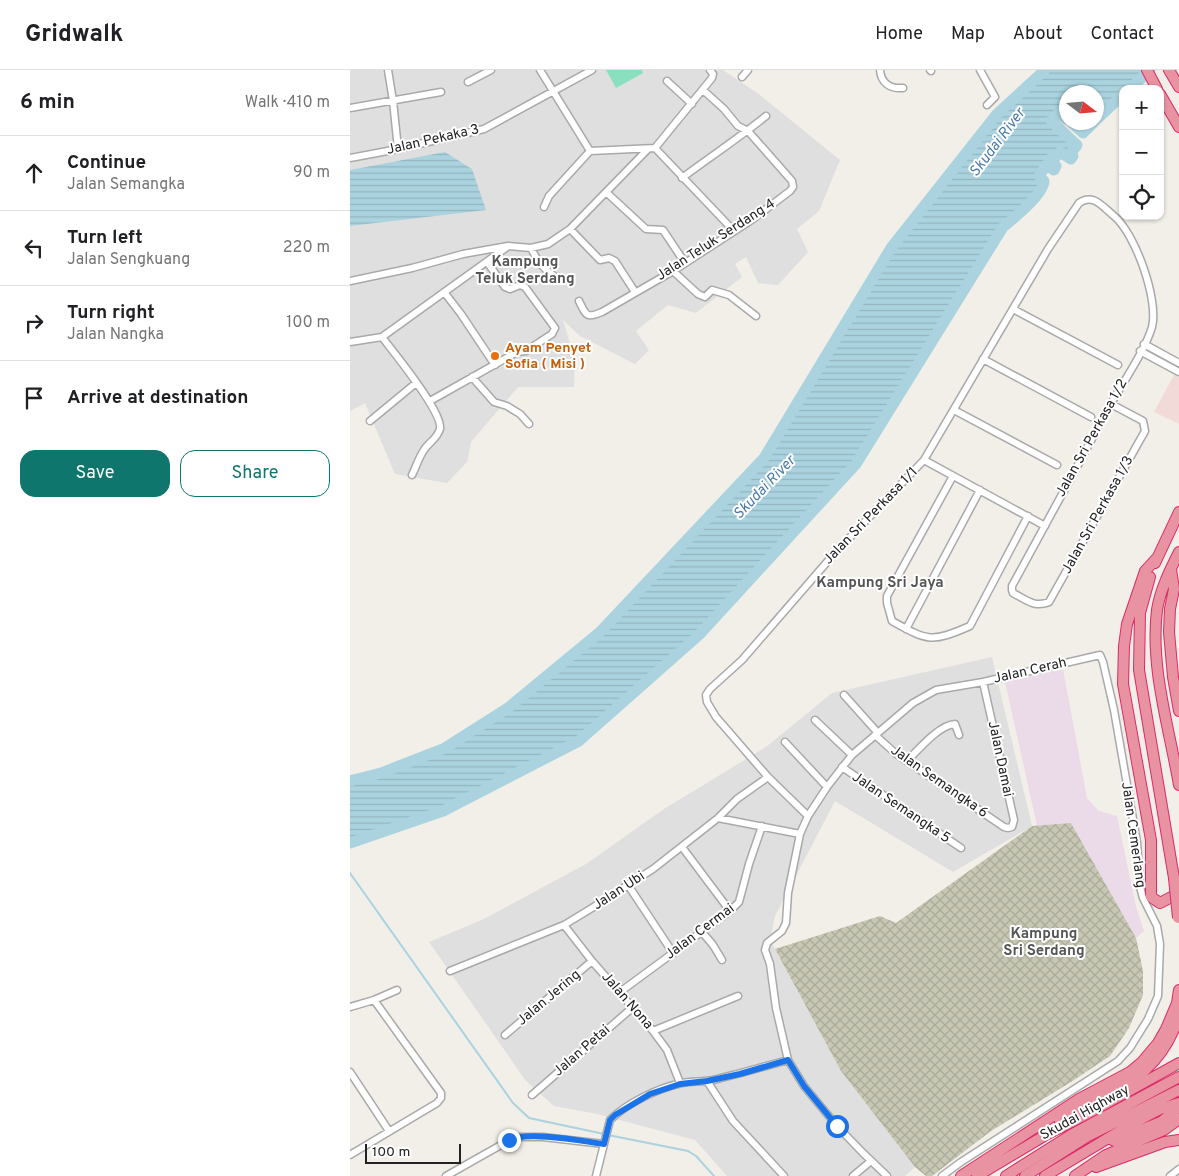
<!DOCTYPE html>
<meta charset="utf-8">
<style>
:root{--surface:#fff;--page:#f2f2f2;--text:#202124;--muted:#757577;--line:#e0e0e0;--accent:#0f766e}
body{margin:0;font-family:Overpass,sans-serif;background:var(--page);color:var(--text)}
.controls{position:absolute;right:15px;top:15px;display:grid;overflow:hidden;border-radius:10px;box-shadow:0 1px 4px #0004}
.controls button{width:45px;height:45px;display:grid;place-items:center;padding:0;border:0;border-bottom:1px solid var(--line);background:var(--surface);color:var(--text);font:25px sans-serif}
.compass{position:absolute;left:709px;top:15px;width:45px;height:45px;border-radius:50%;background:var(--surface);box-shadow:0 1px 4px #0004;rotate:106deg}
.scale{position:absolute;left:15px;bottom:12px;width:96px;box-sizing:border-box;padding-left:5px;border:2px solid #222;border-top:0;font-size:14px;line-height:18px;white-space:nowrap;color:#222;-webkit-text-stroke:4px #fff;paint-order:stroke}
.stop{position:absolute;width:15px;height:15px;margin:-11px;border:4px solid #1a73e8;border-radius:50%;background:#fff}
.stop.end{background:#1a73e8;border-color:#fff;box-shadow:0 1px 5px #0008}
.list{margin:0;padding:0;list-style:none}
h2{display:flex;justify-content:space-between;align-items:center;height:65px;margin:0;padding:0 20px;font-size:21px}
h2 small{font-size:16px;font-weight:400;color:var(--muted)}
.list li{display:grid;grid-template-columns:32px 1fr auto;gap:15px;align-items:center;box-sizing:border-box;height:75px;padding:0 20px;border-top:1px solid var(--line)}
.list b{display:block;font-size:19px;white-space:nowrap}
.list p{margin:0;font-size:16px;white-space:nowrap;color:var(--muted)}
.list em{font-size:16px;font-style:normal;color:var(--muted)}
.actions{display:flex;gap:10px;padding:15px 20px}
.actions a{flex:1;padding:11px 0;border:1px solid var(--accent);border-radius:15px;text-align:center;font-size:18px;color:var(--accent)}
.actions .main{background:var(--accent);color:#fff}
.icon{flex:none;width:28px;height:28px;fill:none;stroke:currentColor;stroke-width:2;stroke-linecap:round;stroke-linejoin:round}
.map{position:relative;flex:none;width:829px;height:1106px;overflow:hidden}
header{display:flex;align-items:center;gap:30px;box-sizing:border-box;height:70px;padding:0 25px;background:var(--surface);border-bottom:1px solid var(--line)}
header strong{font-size:24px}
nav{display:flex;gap:28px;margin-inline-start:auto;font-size:18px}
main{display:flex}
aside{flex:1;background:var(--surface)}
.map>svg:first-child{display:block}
.residential{fill:#e0dfdf}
.commercial{fill:#f2dad9}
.industrial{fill:#ebdbe8}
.construction{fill:url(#construction-cross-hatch)}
.pitch{fill:#88e0be}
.water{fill:url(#water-rules)}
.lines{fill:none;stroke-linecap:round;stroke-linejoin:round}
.stream{stroke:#aad3df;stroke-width:2}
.river{stroke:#aad3df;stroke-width:11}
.minor-casing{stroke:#a9a9a9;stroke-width:9}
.highway-casing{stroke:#dc2a67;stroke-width:12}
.minor{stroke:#fff;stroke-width:6}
.highway{stroke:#e892a2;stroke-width:10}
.highway-bridge-casing{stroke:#dc2a67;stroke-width:12;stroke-linecap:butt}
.highway-bridge{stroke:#e892a2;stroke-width:10}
.route{stroke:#1a73e8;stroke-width:6}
.food-dot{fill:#e8710a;stroke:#fff;stroke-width:2}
.labels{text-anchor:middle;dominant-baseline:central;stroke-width:4;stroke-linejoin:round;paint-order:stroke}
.street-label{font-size:14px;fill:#222;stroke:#fff}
.food-label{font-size:14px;font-weight:bold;fill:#c56008;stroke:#fff;text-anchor:start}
.water-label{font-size:15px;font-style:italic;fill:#4a7aab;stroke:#fff}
.neighbourhood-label{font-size:15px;font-weight:bold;fill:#555;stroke:#fff}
</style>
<header>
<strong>Gridwalk</strong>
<nav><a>Home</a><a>Map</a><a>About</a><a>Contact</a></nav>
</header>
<main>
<aside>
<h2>6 min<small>Walk · 410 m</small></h2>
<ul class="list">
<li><svg class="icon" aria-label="ahead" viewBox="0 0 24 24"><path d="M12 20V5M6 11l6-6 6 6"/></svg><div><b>Continue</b><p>Jalan Semangka</p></div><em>90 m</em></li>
<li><svg class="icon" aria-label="left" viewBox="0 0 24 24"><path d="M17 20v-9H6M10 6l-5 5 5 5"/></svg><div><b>Turn left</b><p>Jalan Sengkuang</p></div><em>220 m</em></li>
<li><svg class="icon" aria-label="right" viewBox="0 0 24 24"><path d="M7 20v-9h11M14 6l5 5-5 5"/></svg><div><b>Turn right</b><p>Jalan Nangka</p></div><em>100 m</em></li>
<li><svg class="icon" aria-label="arrive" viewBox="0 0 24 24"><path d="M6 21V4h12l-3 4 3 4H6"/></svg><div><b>Arrive at destination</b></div></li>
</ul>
<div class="actions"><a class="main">Save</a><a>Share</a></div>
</aside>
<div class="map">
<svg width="829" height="1106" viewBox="0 0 829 1106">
<defs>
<pattern id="construction-cross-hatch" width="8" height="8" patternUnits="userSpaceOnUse" patternTransform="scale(1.25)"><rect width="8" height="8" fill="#c7c7b4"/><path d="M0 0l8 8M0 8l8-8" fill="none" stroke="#abab9a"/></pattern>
<pattern id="water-rules" width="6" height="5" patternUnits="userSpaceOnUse" patternTransform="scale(1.25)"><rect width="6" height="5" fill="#aad3df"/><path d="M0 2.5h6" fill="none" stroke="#92b5bf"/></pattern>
</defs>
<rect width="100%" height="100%" fill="#f2efe9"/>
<path class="residential" d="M0,0H373L410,25L490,90L469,141L447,159L458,182L428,215L408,213L396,187L385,194L392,207L346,243L318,235L286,261L299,280L285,294L230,266L213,250L225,290L224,317H168L121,372L117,392L97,413L45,404L15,333L0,341Z
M642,587L682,756L603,802L485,731L425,846L420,870L491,1001L565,1097L555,1106H377L345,1070L247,1044L204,1036L176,1011L79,872L134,849L236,794L314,739L416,677L482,623Z"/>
<path class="commercial" d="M824,305L829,307V354L804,342Z"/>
<path class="industrial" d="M713,599L737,728L749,741L767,746L786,837L794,861L786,868L721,753L687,756L655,612Z"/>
<path class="construction" d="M721,753L786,868L793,901V925L779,958L760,986L721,1012L641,1061L582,1106H576L565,1097L491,1001L425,879L530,846L546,853L682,756Z"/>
<path class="pitch" d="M256,0H292L293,3L266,18Z"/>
<path class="water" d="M695,0H800L780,19H773V25L747,50L746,22H716V49L709,43L702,51L727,75L720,84L723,86L721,89L710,82L705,88L703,86L699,91L706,96L704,100L696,95L690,105V108L694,111C693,125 664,148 653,157L506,394L349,565L229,671L93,741L0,773V711L31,703L95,678L158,638L250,562L414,389L541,178L647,44Z
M95,82L122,99L136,140L0,156V100Z"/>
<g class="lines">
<path class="stream" d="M0,803L163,1033L179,1048L254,1064
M258,1065L338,1081L346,1086L364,1106"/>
<path class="river" d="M780,19L800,0
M746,50L773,25
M721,52L733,63L744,52
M0,711L31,703L95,678L158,638L250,562L414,388L541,178L647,44L695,0
M0,773L93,741L229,671L349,565L506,394L653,157C664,148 693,125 694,111L690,108V105L696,95L704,100L706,96L699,91L703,86L705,88L710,82L721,89L723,86L720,84L727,75L701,51L709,43L716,49"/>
<g class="minor-casing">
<path id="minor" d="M38,0L43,31L48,79
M190,0L240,81
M530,0C531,13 540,19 553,18
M580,0L581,1
M630,0L645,27L637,35
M392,7L398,0
M317,11L342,34
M118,12L141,0
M0,38L91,22
M305,78L362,8L363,4L360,0
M240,81L305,78L384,161
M0,88L48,79L134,59L242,0
M332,108C360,87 389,68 416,46
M256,122L296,159L313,160L335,193
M194,137L199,126L240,81
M220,159L250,190L259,188L265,191L285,222
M181,178C187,190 192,198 203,205
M323,201L348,224L355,227L362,220L379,225L406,246
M0,211L62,198L113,184L158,176L181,178L198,174L220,159L298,79
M94,222L111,244L145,295
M229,231C236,245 236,249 252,242L323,201L403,149L440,121L443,117L442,111L398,61L388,56L374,39L353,20
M663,239L768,295
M32,267C44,283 93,342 90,359C87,369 79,372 74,380C69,387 66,397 62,405
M0,272L32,267L157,177
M794,274L829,293
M790,281L829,302
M633,289L741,347
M122,307L144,332L157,336L170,344L179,354
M80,331L167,282L176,281L202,264L205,258L175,217L170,215L160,219L155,217L137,192
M604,340L707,395
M20,351L66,313
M574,390L695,456
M603,406L537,526V533L542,551C578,571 581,573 620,556L678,446
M556,559L630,420
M494,625L528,663
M465,650L502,685
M525,665L545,683L654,757L658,758L662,757L664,750L633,612
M435,672L477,717
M557,691C569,679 589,655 605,654L609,665
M492,697L611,778
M458,746L418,707L366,647L357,632L356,625L360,619L392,590L484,484L574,390L698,179L729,133C743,123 752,136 764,146C785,163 809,230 802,257C795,281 772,314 759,337C727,397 695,456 662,516V520L663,523C676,530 685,538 699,532L795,361L793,351L761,334
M368,748L450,764
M332,777L380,841
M278,815L323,883
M214,855L242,891L303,961L317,980L330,1013
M352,862L363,875L372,890
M100,901L214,855L242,838L303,799L368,748L387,729L418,707
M270,922L380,841L389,832L399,794L412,756
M0,937L24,930L47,920
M303,961L388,926
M155,965L242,891
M0,1002L39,1061
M357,1011L383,1051L434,1106
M182,1025L282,938
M0,1085L87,1033L91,1028V1023L24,930
M96,1106L165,1067H193L254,1074
M246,1106L260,1050C277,1033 308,1018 332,1013C342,1011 353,1012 363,1010C388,1004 413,997 438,990
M503,1106L521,1091
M537,1106L513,1083L487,1056L454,1016L438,990L426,938L420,894L415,880L417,873L432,861L436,853L438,823L450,764L458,746L477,717L502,685L563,633L586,620L633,612L750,585L753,592L764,640L787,772L790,817L793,828L807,856L810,874L808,926L798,949L780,978L768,991L611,1092L592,1106
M820,1106L829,1099"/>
</g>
<g class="highway-casing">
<path id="highway" d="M797,0L807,19
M819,0L829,17
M810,24L829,57
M829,482C820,500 810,520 807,540C800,598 819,657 829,715
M807,488L795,501L777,554L774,576L773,614L801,770V827L810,833L829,823
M805,493L829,442
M821,499L824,519L820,539L819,562L823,607L829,641
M800,507L790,543L789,600L824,808
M710,1052C761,1018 807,1013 829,946
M764,1071L811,1052L829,1037
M746,1097L815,1072L829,1070
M611,1106L729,1029L780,1002L792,992L808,973L816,959L827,933L829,920
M627,1106L694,1066L748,1038L829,993
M656,1106L721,1065L829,1007
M675,1106L738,1066L829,1020
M695,1106L785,1052L810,1039L829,1033
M725,1106L756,1085L814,1060L829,1049"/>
</g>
<use href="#minor" class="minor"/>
<use href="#highway" class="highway"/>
<g class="highway-bridge-casing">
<path id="highway-bridge" d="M824,808L828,848"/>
</g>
<use href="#highway-bridge" class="highway-bridge"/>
</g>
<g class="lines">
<path class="route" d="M159,1070C179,1061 231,1071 254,1074L260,1050L265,1045L300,1024L330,1014L357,1011L390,1004L438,990L454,1016L487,1056"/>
</g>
<circle class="food-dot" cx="145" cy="286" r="5"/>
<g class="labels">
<g class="street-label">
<text transform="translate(83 70) rotate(-13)">Jalan Pekaka 3</text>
<text transform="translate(366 170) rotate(-33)">Jalan Teluk Serdang 4</text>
<text transform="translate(742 368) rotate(-61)">Jalan Sri Perkasa 1/2</text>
<text transform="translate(748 445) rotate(-61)">Jalan Sri Perkasa 1/3</text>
<text transform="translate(521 446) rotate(-46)">Jalan Sri Perkasa 1/1</text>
<text transform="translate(680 601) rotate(-13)">Jalan Cerah</text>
<text transform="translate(650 689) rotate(78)">Jalan Damai</text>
<text transform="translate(589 712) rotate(35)">Jalan Semangka 6</text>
<text transform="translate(551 738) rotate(34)">Jalan Semangka 5</text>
<text transform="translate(783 765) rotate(82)">Jalan Cemerlang</text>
<text transform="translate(269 821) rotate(-33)">Jalan Ubi</text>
<text transform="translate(350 862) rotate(-37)">Jalan Cermai</text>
<text transform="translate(199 928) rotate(-40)">Jalan Jering</text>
<text transform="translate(277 931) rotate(49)">Jalan Nona</text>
<text transform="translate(232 981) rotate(-41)">Jalan Petai</text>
<text transform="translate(735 1043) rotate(-29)">Skudai Highway</text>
</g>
<g class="food-label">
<text x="155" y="278">Ayam Penyet<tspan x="155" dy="16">Sofia ( Misi )</tspan></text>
</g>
<g class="water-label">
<text transform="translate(648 73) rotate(-53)">Skudai River</text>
<text transform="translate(415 418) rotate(-46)">Skudai River</text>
</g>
<g class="neighbourhood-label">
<text x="175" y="192">Kampung<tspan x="175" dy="17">Teluk Serdang</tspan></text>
<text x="530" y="513">Kampung Sri Jaya</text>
<text x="694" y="864">Kampung<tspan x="694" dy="17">Sri Serdang</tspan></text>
</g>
</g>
</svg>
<div class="controls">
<button>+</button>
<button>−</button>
<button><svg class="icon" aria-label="locate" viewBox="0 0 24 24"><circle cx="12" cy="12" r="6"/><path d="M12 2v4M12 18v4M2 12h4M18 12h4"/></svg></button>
</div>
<svg class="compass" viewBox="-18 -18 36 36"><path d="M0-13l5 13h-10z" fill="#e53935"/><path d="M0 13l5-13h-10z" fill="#757577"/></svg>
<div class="scale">100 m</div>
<div class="stop" style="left:487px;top:1056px"></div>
<div class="stop end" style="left:159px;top:1070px"></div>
</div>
</main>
